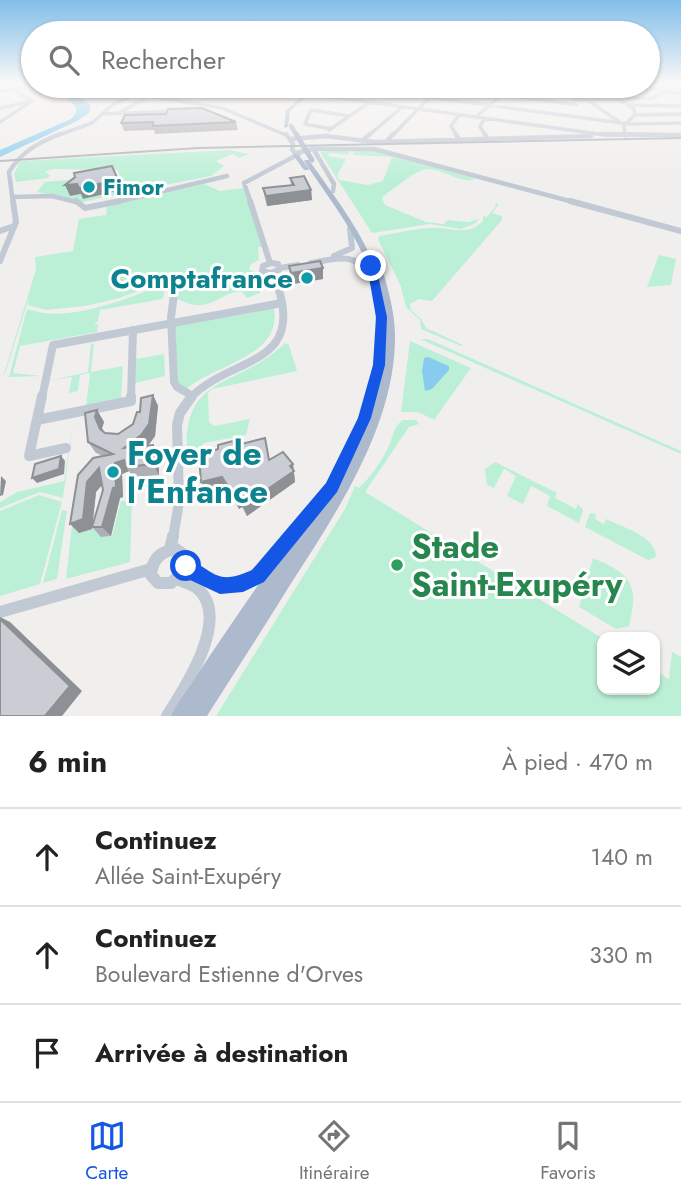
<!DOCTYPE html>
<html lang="fr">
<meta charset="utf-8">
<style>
:root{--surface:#fff;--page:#f2f2f2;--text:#222;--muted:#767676;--line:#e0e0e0;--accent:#1456e5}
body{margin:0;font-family:Jost,sans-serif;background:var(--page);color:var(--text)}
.controls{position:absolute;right:21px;bottom:21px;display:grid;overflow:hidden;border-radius:14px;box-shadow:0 2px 5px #0004}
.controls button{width:63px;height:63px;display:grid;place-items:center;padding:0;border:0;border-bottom:2px solid var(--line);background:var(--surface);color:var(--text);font:35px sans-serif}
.stop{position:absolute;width:21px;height:21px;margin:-16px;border:5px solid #1456e5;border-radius:50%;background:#fff}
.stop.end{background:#1456e5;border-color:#fff;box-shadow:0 2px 7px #0008}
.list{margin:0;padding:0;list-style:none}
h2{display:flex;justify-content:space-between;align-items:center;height:91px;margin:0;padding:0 28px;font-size:30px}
h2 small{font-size:23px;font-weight:400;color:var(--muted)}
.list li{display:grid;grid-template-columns:46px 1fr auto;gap:21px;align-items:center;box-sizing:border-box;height:98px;padding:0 28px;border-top:2px solid var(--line)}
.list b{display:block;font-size:26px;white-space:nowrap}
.list p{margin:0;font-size:23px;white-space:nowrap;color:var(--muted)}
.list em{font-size:23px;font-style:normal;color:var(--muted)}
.icon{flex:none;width:38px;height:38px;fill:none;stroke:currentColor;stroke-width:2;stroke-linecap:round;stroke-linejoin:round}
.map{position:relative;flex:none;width:681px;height:716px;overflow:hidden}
.search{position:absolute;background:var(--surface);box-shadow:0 2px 5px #0004;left:21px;right:21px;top:21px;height:77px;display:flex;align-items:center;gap:18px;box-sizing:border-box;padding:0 24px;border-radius:38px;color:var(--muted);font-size:26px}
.sheet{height:385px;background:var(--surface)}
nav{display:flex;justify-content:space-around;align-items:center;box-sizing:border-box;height:98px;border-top:2px solid var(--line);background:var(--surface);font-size:19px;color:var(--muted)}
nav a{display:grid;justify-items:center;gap:4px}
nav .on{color:var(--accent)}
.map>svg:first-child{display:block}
.green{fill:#bbf0d6}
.water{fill:#87ccee}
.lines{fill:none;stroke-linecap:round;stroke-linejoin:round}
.minor-far5{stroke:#c1c9d4;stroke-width:3.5}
.minor-far4{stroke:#c1c9d4;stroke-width:4.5}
.minor-far3{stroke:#c1c9d4;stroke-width:6}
.minor-far2{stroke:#c1c9d4;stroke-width:8}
.minor-far1{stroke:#c1c9d4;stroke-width:10}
.minor{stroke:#c1c9d4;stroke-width:12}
.major{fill:#adbace;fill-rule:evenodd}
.rail{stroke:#b0b3b9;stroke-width:2}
.major-bridge-far1{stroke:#adbace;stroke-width:4.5}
.major-bridge{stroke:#adbace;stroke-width:5}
.wall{fill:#aeb0b6}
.shaded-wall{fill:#8d9094}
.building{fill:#cacdd4;stroke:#8d9094;stroke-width:2}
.route{fill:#1456e5}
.culture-dot{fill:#0f9aa8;stroke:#fff;stroke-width:2.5}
.leisure-dot{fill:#2e9e5b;stroke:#fff;stroke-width:2.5}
.labels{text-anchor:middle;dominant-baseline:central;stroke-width:6;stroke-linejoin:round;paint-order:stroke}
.far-culture-label{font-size:23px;font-weight:bold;fill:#0d838f;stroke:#fff;text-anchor:start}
.culture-label{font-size:28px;font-weight:bold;fill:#0d838f;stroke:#fff;text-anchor:end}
.near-culture-label{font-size:33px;font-weight:bold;fill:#0d838f;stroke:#fff;text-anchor:start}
.near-leisure-label{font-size:33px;font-weight:bold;fill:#27864d;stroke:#fff;text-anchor:start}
</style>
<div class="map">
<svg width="681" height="716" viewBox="0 0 681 716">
<rect width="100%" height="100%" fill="#f1efee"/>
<path class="green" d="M371,149L476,179C459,185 440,165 423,170C410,174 397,187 386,194L382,198L385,205L426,222L443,224L448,220L468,222L479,219L474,224L461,229L430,224L372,233L320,152L350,150L348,155L330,153L327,156L346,159L337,175L339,180L368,185L383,181L392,157L353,155L355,150Z
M229,150L249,154L239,158L233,154L216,161L224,166L211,176L128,192L117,170L53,169L45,172L50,175L48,178L16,182L14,174L20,161Z
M68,180H76L67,183L71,196L82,194L83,199L122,190L123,193L83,202L37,192L45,182Z
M204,184L220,191L244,188L262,247H258L259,260L251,264L249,269L260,276V293L247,298L242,292C222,289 211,317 178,299L180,276L116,299L85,306L46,310L28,305L29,297L5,374L0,376L4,374L36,269L35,257L73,251L79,219L106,215L107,207Z
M495,203L499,204L492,213L502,216V220L432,301L419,299L410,304L411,310L422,320L426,328L463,345L461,346L421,329L420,320L406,307L401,287L378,239L379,236C396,233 413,229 430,228C449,226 467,238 483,221V216L487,217L496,206Z
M659,255L676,259L671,285L647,287Z
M166,283L163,299L100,310L98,321L94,324H98L97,332L20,346L13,373L42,376L9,377L27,309C32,310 37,312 43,313C80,318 133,297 166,283Z
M273,304C287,357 214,363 184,391L177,387L171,323Z
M420,339H428L681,451V454Z
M410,341L471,368L434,420L418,412H401Z
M94,343L91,372L123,366L121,399L86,406L90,373L80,375L78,391L69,393L72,377L48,381L88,372L91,344Z
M285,343L289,345L297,371L212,389L208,393L209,422L214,426L250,419L246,435L204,443L198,449L187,452C183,372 239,389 285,343Z
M164,354L165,376L135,383L136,359Z
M74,416L63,498L40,492L0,508V502L17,492L64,481Z
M403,420H416L419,424L409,427L365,492L602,638V690H655V671L669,679L672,652L681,657V716H216L345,509L355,486L359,488C370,477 380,464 387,450C393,440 392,427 403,420Z
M495,462L557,493L555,498L576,509L578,504L583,510L579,523L547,506L550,496L531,486L523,504L507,496L516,476L504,469L494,488L487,485L485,469Z
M39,495L62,502L40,584L0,596V511Z
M121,501H132L130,562L66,579L72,526L80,533L94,528L102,537L112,536Z
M62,510L67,511L57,579L43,583Z
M590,513L596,514L595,519L604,524L606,519C622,527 656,536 656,557L648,560L585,527Z
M593,558C632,574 639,585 629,626L616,629L579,607Z"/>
<path class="water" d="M62,86H79L81,99L91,105L89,113L77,121L0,157V150L71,119L76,113V107L67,99Z
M428,357L449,366V370L432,389L425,391L422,371L424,358Z"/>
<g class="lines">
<path class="minor-far5" d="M260,86L307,93
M446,86L499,97
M485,86L507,90
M512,86L552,91
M352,87L629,124L681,123
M0,91L12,90
M552,91L652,89L681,94
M136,94L222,108L288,136
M311,94L606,135H681
M502,95L577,105
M172,98L198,86
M585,98L618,121
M573,100L652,98L668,91
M620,100L634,109L635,115L624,125L625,136
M629,105L681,106
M0,108L28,102
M119,113L149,96
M103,114L177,111
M635,115L681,114
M476,117L512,86
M484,119L480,127L486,136
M0,122L32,101L7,84
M331,129L305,124L311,110L350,116
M329,130L370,102
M56,136L92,123L112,105L154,86
M323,136H328
M368,136L402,107
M392,136L429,98L447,86
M457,136L451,126L459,115
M582,136H591"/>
<path class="minor-far4" d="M286,134L293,144L292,149L296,155
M456,134L459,140
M485,134L488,140
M602,134L681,135
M290,139L326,136L375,142L591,136
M362,141L370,134
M387,141L393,134
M314,150L334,184L333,191
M295,153L313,149H374L577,203
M13,197L52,196L80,203
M13,203L9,172C22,151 38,143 60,134
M113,203L227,176
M251,203L244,183L299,154"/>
<path class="minor-far3" d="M76,201L85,208L120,201
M250,201L270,263
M570,201L681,231
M0,231L14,226
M334,256L352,248L350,229
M0,261L16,222L13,201
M271,263L278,264L279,270L270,273L262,271L263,266Z
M311,263C341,258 356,251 374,280
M280,268L298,265
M273,273L278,289
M175,289L176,281"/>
<path class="minor-far2" d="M175,287L171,317L174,382L177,387L191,395
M42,398L53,345L282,303
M131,398L133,330
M190,398C231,356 304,367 278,287"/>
<path class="minor-far1" d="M42,396L29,456L66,448
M37,420L131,401V396
M173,538L179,502L177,425L180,413L192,396
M290,538L305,519"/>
<path class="minor" d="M170,549L173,536
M176,549L184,555V571L171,583H158L151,575C152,560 160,551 176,549Z
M186,566C237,602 257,579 291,536
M0,612L151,569
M167,716C185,688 232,617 197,588C191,584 183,582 177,579"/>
<path class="major" d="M314,86H318L290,111L288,127L284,128L286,110Z
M294,154H298L309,169L308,170H304L293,155Z
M305,160H309C331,192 356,223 371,258L375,256L379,258C387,286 396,312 395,342C393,428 336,514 290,585C263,629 235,672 207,716H171C177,703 186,692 194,680C206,661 219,642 232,623C294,530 387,426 375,307C374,294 373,282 369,270C355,230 327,196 304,161Z"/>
<path class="rail" d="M0,161L198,148L681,138"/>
<path class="major-bridge-far1" d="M291,126L297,136"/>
<path class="major-bridge" d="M296,134L312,160"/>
</g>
<path class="wall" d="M191,86H228V88L210,97L191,94L190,87Z
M321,86H336L330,90L321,89Z
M125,115L236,122L238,130L155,134L154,130L124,131L121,123Z
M290,178L311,190L312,200L267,206L265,199L263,188L291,185Z
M289,266L323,268V279L293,284L290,277Z
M153,395L158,406L155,436L147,446L153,445L159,456V475L133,477L129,471L122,474L123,497L120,498L111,536L101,537L92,527L103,490L102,485L96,492L92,529L79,533L103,456L96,453L88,442L97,410L104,422L102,428L104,433L118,434L133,424L140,412Z
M233,441L234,446L269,460L293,464L295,482L247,516L242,507L239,509L226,487L206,493L218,449Z"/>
<path class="shaded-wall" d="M216,86H228V88L210,97L208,89Z
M118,180L122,190L83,199L81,194L70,196L65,185Z
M311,190L312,200L267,206L266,196Z
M323,268V279L293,284L291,273Z
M153,395L158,406L155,436L148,446L124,448Z
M97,410L104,422L102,428L108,440L100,429L95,417Z
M153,445L159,456V475L153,464Z
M61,456L65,461L64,474L37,483L32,478Z
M124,460L126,467L129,471L122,474L123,497L120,498L111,536L102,527L115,463Z
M293,464L295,482L247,516L243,506Z
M99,468L107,479L96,492L92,529L79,533L70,524L87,482Z
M1,476L6,481L3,495L0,496Z
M222,477L226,487L206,493L201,482Z
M238,497L242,507L239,509L236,499Z
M0,617L10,622L82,691L62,716H45L0,619Z"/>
<path class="building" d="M191,86H216L208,89L190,87Z
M202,108L236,122L153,126V122L121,123L125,115L166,114L168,109Z
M112,166L118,180L79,188L77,184L65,185L75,177L74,173Z
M304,176L311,190L266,196L263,188L294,185L290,178Z
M320,261L323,268L291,273L289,266Z
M153,395L149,424L141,435L124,448L153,445V464L126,467L124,460L115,463L116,487L113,488L102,527H92L103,490L99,468L87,482L83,519L70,524L78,475L93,458L113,454L88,442L85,413L97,410L95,417L100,429L105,433L118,434L133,424L137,412H140L141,398Z
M265,438L269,460L283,452L293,464L290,466L294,471L243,506L238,497L236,499L222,477L201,482L199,456L218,449V445L233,441L234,446Z
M61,456L59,469L32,478L35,464Z
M0,619L70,686L45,716H0Z"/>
<linearGradient id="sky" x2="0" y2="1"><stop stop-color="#81beea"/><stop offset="0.45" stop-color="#f9f8f7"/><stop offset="1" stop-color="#f9f8f7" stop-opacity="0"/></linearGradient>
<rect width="681" height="183" fill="url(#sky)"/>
<path class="route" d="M371,263L376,266L387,317L385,365L371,418L337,492L264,582L243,592L220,594L188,579L177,566L180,560L186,558C215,570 215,587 252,570L326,483L358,418L373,365L376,317L367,266Z"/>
<g class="culture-dot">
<circle cx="89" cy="187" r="7"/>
<circle cx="307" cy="278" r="7"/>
<circle cx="113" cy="472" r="7"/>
</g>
<circle class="leisure-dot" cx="397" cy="565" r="7"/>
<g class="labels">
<g class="far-culture-label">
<text x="103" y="187">Fimor</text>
</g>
<g class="culture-label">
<text x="293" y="278">Comptafrance</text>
</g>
<g class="near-culture-label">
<text x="127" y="453">Foyer de<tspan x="127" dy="38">l'Enfance</tspan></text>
</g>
<g class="near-leisure-label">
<text x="411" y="546">Stade<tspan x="411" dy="38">Saint-Exupéry</tspan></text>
</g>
</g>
</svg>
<div class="controls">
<button><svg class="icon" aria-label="layers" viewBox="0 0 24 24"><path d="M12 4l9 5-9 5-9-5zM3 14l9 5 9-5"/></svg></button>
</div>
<div class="stop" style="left:186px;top:566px"></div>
<div class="stop end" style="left:371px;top:266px"></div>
<div class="search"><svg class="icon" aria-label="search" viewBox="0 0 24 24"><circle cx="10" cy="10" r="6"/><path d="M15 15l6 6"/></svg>Rechercher</div>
</div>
<section class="sheet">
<h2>6 min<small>À pied · 470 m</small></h2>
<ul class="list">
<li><svg class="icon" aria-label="ahead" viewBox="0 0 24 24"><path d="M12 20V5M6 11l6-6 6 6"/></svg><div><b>Continuez</b><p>Allée Saint-Exupéry</p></div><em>140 m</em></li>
<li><svg class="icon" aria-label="ahead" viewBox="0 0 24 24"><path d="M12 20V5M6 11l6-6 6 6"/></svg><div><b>Continuez</b><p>Boulevard Estienne d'Orves</p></div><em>330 m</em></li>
<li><svg class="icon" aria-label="arrive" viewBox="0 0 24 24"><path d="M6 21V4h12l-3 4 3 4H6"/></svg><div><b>Arrivée à destination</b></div></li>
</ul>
</section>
<nav>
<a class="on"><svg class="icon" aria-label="map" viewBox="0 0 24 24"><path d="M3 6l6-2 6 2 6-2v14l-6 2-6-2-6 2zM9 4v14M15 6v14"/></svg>Carte</a>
<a><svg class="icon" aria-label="directions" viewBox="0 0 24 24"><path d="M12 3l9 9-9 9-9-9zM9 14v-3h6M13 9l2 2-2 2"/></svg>Itinéraire</a>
<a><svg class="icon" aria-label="saved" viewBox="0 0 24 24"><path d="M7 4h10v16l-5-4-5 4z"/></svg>Favoris</a>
</nav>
